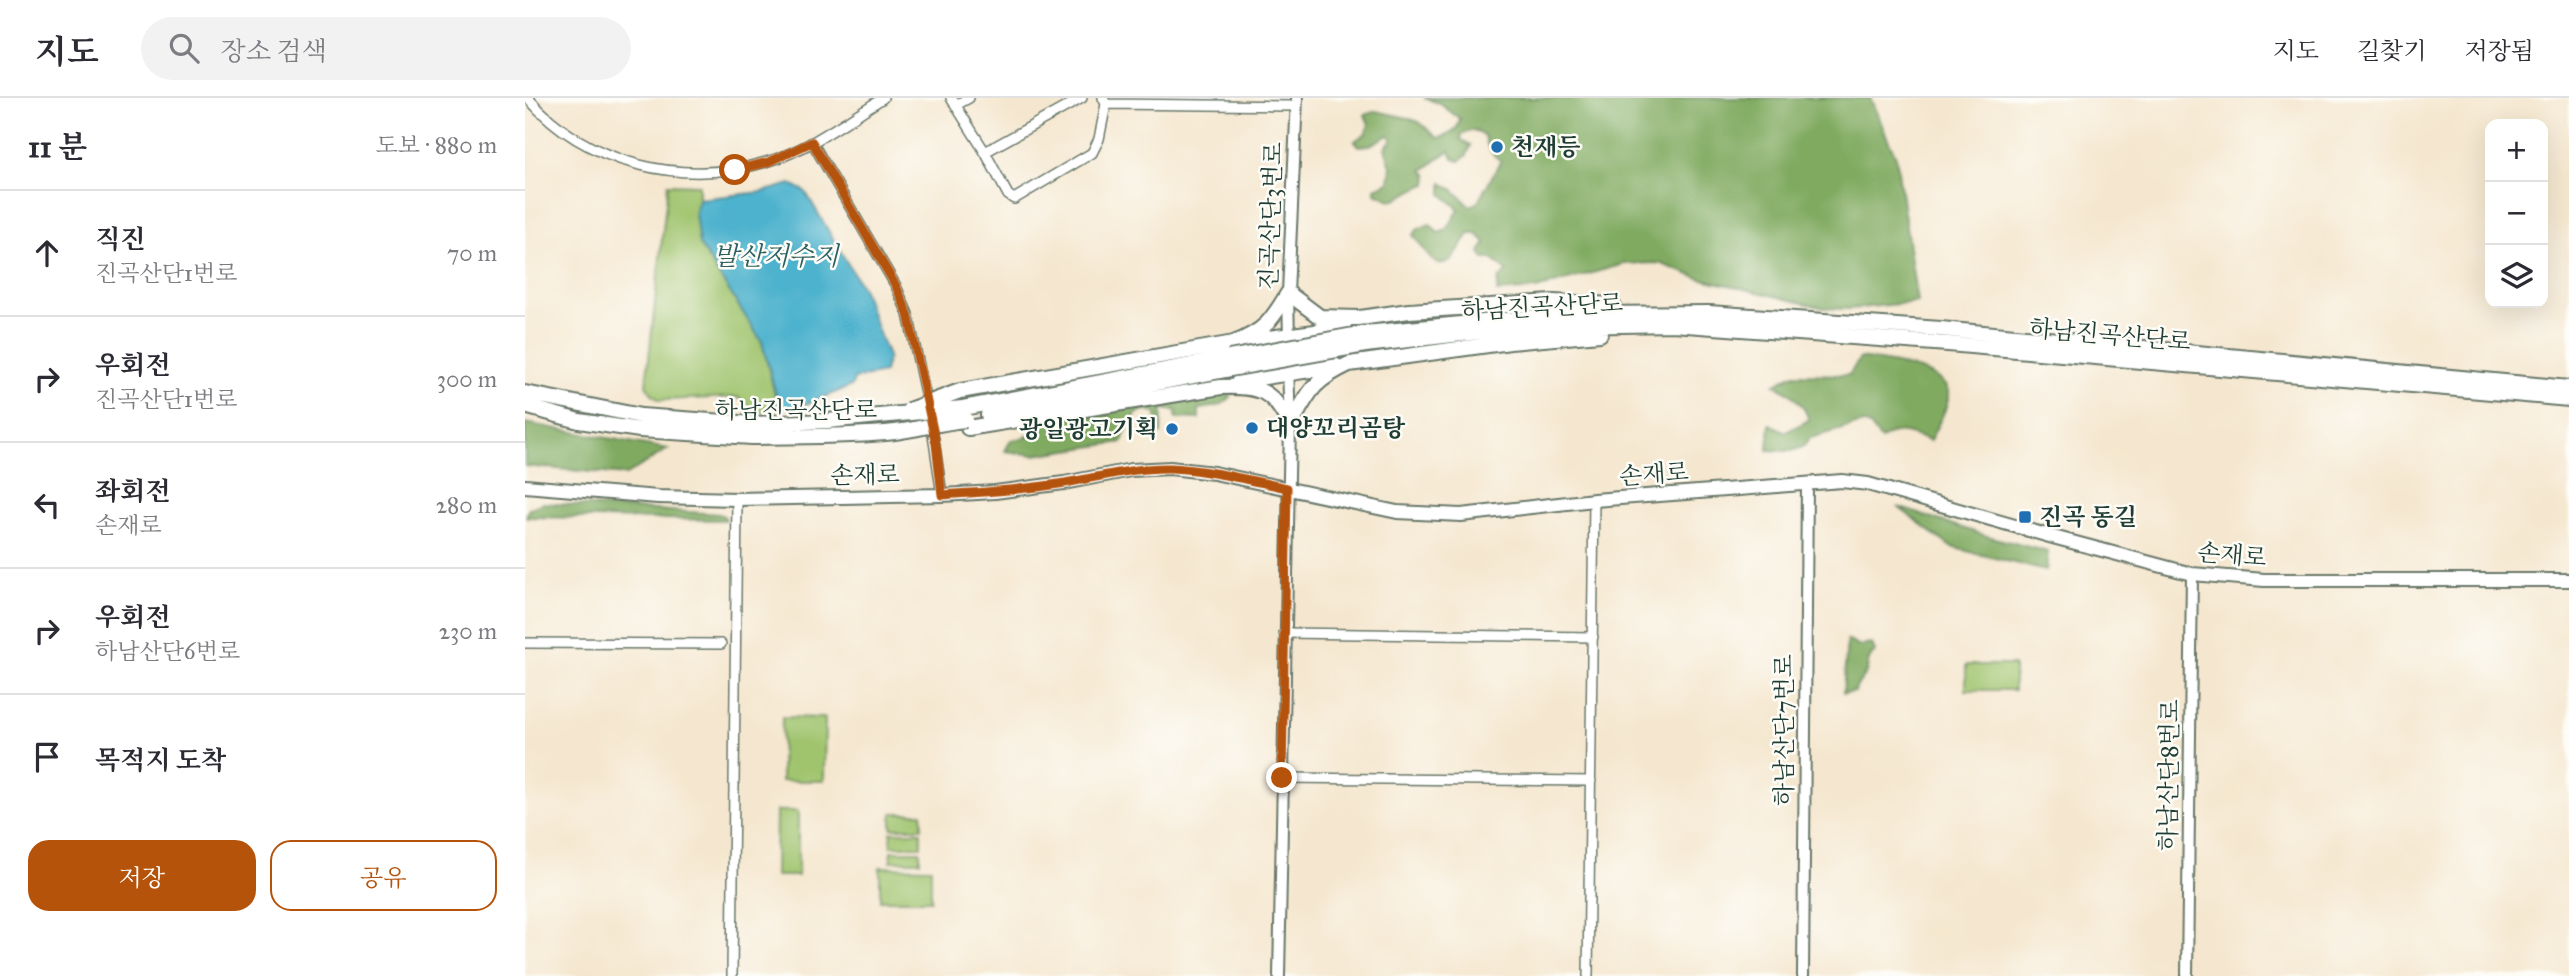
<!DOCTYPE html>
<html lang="ko">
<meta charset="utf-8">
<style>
:root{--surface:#fff;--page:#f2f2f3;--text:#2b2b33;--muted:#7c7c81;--line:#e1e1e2;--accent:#b45309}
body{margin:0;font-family:"IM FELL Great Primer","Noto Serif KR",serif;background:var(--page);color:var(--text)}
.controls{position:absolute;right:21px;top:21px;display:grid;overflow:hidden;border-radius:14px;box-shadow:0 7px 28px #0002}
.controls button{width:63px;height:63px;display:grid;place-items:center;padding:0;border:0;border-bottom:2px solid var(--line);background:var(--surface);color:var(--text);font:35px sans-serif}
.stop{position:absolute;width:21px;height:21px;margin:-16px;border:5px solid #b45309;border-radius:50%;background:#fff}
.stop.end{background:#b45309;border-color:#fff;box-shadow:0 2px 7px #0008}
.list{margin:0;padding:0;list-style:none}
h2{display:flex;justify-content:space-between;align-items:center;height:91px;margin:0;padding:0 28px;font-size:30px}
h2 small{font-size:23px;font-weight:400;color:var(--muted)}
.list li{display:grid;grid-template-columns:46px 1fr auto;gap:21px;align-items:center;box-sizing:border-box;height:126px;padding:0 28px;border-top:2px solid var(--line)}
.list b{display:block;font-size:26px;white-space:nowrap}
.list p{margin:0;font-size:23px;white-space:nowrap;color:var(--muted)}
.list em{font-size:23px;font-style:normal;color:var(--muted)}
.actions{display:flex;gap:14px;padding:21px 28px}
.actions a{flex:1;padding:16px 0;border:2px solid var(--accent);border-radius:21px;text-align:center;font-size:24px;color:var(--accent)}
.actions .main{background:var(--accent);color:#fff}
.icon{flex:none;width:38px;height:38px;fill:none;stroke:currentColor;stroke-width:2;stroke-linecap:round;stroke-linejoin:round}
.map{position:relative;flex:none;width:2044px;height:878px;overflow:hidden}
header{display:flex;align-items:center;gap:42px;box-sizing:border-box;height:98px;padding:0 35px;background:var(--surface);border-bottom:2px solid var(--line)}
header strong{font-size:33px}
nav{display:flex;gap:38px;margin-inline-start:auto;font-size:24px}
.search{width:490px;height:63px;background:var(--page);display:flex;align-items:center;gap:18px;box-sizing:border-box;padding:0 24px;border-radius:38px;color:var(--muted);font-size:26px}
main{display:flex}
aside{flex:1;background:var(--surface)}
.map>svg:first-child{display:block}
.green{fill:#a0c46e;stroke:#608051;stroke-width:2}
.forest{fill:#80aa61;stroke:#50744a;stroke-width:2}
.water{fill:#4eb2cd;stroke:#367880;stroke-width:2}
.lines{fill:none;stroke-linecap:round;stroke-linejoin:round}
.minor-casing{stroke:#6a786a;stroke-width:12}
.tertiary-casing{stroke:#6a786a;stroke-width:14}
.secondary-casing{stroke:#6a786a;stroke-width:16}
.trunk-casing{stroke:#6a786a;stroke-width:18}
.minor{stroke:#fff;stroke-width:9}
.tertiary{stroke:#fff;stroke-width:10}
.secondary{stroke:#fff;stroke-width:12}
.trunk{stroke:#fff;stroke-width:14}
.trunk-bridge-casing{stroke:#6a786a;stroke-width:18;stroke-linecap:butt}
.trunk-bridge{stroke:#fff;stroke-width:14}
.route{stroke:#b45309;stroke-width:9}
.poi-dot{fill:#1f6fb2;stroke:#fdfcf7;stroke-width:2.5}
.labels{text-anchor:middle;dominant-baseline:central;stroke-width:5;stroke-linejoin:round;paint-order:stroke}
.poi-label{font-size:24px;font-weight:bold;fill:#1f3d34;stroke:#fdfcf7;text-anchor:start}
.street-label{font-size:24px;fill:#1f3d34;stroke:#fdfcf7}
.water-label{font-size:26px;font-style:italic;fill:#2d6062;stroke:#fdfcf7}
</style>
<header>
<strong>지도</strong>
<div class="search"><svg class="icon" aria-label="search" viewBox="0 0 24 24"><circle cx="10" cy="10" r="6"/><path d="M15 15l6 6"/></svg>장소 검색</div>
<nav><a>지도</a><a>길찾기</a><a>저장됨</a></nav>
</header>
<main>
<aside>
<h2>11 분<small>도보 · 880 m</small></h2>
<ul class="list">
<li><svg class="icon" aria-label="ahead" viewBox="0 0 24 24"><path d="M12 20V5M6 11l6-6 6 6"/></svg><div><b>직진</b><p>진곡산단1번로</p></div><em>70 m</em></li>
<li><svg class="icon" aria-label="right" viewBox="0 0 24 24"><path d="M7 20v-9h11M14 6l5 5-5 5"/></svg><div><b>우회전</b><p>진곡산단1번로</p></div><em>300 m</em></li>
<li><svg class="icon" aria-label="left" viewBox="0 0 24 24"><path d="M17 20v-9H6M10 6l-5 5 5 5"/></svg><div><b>좌회전</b><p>손재로</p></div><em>280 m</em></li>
<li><svg class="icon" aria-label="right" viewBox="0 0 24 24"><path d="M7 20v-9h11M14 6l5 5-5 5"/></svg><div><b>우회전</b><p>하남산단6번로</p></div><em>230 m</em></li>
<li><svg class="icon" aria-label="arrive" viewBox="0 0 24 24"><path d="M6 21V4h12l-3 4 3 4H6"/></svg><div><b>목적지 도착</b></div></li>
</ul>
<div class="actions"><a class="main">저장</a><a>공유</a></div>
</aside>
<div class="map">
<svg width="2044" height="878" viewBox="0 0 2044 878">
<rect width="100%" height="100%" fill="#fdfcf7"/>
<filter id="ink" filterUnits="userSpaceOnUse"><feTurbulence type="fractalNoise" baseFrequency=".0143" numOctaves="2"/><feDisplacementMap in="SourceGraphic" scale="14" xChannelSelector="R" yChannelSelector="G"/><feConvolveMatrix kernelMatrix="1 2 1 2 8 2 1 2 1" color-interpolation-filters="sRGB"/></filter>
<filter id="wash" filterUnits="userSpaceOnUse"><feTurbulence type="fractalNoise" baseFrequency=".00686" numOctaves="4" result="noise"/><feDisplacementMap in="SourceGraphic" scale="28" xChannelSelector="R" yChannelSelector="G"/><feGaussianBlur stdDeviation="1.57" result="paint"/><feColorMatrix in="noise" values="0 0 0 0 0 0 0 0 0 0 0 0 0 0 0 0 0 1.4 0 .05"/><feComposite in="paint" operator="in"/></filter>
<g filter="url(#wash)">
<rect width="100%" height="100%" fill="#f5e7cf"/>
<path class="green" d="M143,86L174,87V101L170,114L174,146L237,244L254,314H232L213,299L135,302L128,297L121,287Z
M1441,567H1489V592H1441Z
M257,619L300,620L299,683H256Z
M251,713H273V778H250Z
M367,715H397V730H367Z
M366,734H396V748H366Z
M366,753H395V763H366Z
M355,769L406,770V802H355Z"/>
<path class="forest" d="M899,0H1345L1371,59L1392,204L1324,211L1299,210L1174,180L1134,165L1099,166L1011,191L972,194L974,181L982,173L967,161H959L955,154L961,145L952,136H944L926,163L914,166L907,162L888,137L893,131L905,126L913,135L922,132L934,111L917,96V85L929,92L945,108L952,105L976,63C966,55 962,51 960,38L949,32L937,36L936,42L946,47L942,57L934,63L928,60L925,53C914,58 908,66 898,72L903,77L902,86C888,90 880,99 866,102L850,95V90L864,84L866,68L860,50L867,41L863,37L845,47L834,48L830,43L841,35L844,26L840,17L851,13L883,20L894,24L913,40C925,37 933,33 935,21L914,5Z
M1335,260C1356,264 1429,270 1423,301C1421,315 1410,330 1405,343C1388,337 1371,328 1356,342L1345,328L1338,325L1285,340L1278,349L1267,353L1243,352L1245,326L1261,334L1284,322C1279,305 1265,294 1250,286L1269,276L1324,277Z
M699,295L706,298C699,309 686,309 674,311V321L651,320V312H637L636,335L629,334L632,324L631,315C611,303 602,329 597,344L509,357L480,353L486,342C503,340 512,336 524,322L617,306L665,302Z
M0,325L143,351L101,377L0,368Z
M17,405L194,416L199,418L201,422L1,419L4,411Z
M1373,409L1462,438L1523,454L1521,473L1426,449Z
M1322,542L1333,548L1347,546L1350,554C1342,561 1344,565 1341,574C1338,582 1331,585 1330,594L1318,595Z"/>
<path class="water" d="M266,86L280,93L337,190L363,259L359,275L329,281L327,288L273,309L254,308L237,244L174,146L170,114L174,101L237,94Z"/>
</g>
<g filter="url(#ink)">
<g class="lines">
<g class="minor-casing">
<path id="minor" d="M3,0C61,67 158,89 241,64C283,52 321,23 358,0
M426,0L460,54L483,97L489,101L567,55L574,41L581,6L578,0
M581,6L772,8
M431,7L444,0
M287,44L371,188L383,216L403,309
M460,54L557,0
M406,323L417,397
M759,535L1068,539
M0,545L196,546
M757,680L1066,683
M207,878L212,401
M1063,878L1069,402"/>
</g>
<g class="tertiary-casing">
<path id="tertiary" d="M764,242L763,195L772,0
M754,878L765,328L763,268
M1278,878L1282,386
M1662,878L1667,476"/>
</g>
<g class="secondary-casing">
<path id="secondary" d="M0,388L133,399L212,401L417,397L470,394L539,385L606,372L645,370L689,375L872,414L936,417L1069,402L1317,383L1343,386L1528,439L1667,476L1739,482H2044"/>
</g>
<g class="trunk-casing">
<path id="trunk" d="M840,235L1001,220L1070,216L1184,215L1416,231L2044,290
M720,243L790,234L820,224
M840,247L997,229L1148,226L1423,246L2044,301
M714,283L811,268
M435,293L709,245C740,233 747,222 763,195L795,219L835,220L884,213L1028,204L1088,207
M0,295L116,318L228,326
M0,308L54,323L115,332L227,339
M438,310L704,260
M463,317L705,271
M765,328C785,293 786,284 824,266L985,244L1075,236
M443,330L696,289C734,288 748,291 765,328"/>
</g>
<use href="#minor" class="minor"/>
<use href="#tertiary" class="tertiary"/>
<use href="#secondary" class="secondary"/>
<use href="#trunk" class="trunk"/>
<g class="trunk-bridge-casing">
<path id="trunk-bridge" d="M704,260L840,235
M705,271L840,247
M384,312L435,293
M228,326L302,323L438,310
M227,339C275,338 322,339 370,334C394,331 416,324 441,322"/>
</g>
<use href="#trunk-bridge" class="trunk-bridge"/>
</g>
</g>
<g class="lines" filter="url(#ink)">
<path class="route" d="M210,72L244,64L287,44L371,188L383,216L411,346L417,397C458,394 499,392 540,385C575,379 610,369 646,370C685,372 723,382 762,390L757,680"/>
</g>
<g class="poi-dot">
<circle cx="972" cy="49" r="7"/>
<circle cx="727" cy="330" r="7"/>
<circle cx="647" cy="331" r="7"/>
<rect x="1493" y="412" width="14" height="14" rx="3.5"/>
</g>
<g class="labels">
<g class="poi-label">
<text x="986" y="49">천재등</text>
<text x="741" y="330">대양꼬리곰탕</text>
<text x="633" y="331" text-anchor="end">광일광고기획</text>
<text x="1514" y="419">진곡 동길</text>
</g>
<g class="street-label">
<text transform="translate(746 118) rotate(-88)">진곡산단3번로</text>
<text transform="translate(1017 209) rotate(-3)">하남진곡산단로</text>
<text transform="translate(1585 237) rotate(5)">하남진곡산단로</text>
<text x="271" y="312">하남진곡산단로</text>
<text transform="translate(1129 376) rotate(-4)">손재로</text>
<text transform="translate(340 377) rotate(-1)">손재로</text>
<text transform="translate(1707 457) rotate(5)">손재로</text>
<text transform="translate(1259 632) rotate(-90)">하남산단7번로</text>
<text transform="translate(1644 677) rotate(-89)">하남산단8번로</text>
</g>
<g class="water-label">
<text x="251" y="158">발산저수지</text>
</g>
</g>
</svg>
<div class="controls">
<button>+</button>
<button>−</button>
<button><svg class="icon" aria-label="layers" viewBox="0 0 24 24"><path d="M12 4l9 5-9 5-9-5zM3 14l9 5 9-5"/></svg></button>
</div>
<div class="stop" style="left:210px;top:72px"></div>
<div class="stop end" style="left:757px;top:680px"></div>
</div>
</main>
